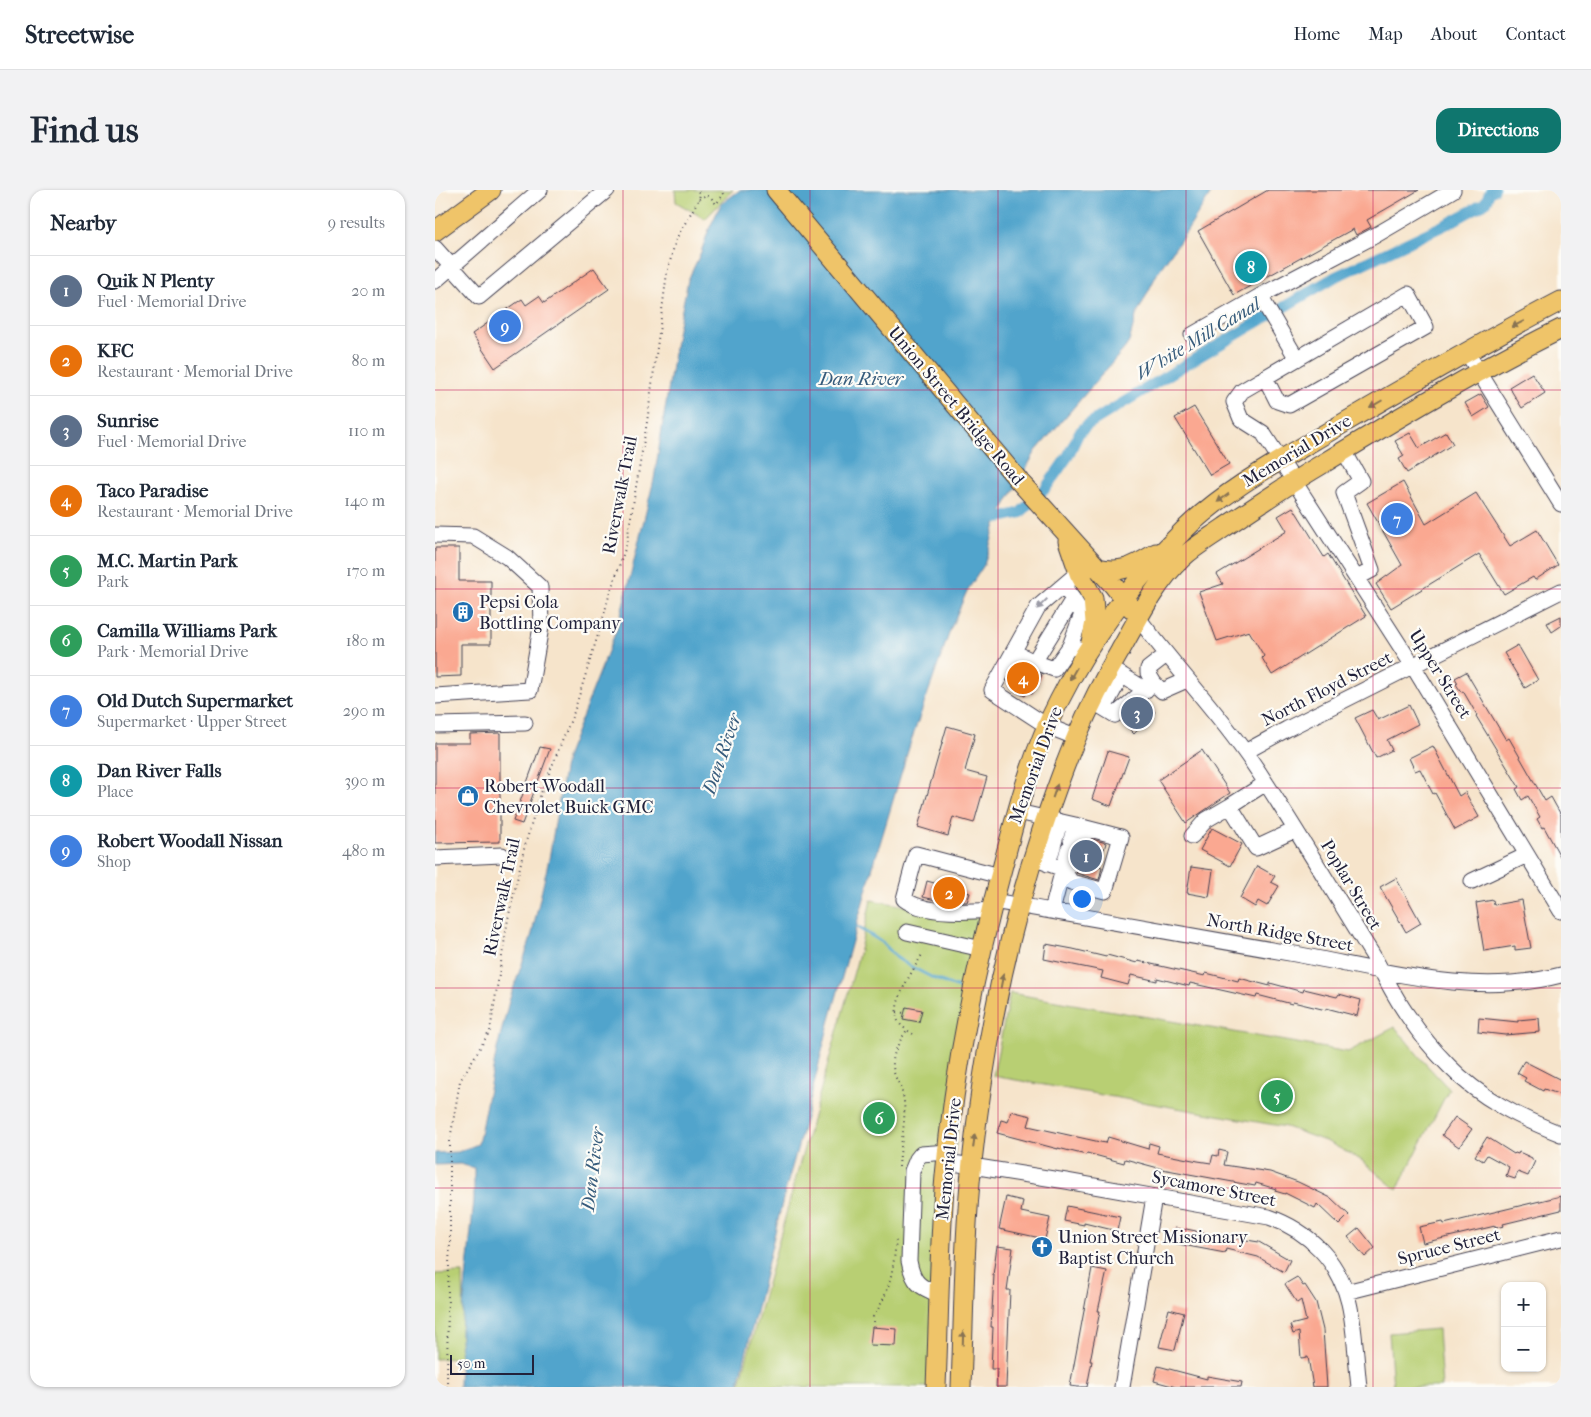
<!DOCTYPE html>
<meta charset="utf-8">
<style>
:root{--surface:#fff;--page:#f2f2f3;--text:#1f2937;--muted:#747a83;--line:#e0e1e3;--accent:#0f766e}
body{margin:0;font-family:"IM FELL French Canon",serif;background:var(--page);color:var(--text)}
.controls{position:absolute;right:15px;bottom:15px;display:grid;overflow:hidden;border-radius:10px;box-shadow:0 1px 4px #0004}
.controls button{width:45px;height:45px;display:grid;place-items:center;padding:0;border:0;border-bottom:1px solid var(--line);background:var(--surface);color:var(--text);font:25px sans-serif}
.scale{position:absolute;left:15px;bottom:12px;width:84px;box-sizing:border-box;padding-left:5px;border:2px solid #22223b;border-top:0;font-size:14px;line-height:18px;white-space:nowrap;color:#22223b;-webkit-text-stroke:4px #fdfcf7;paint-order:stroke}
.you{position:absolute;left:646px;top:708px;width:18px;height:18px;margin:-12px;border:4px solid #fff;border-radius:50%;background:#1a73e8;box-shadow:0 0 0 8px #1a73e833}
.badge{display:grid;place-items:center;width:32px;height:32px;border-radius:50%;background:var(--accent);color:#fff;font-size:16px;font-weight:700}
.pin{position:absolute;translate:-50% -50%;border:2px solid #fff;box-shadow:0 1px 5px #0006}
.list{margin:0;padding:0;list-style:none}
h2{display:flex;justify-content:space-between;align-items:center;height:65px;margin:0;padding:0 20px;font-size:21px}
h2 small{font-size:16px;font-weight:400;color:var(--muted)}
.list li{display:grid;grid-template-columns:32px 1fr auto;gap:15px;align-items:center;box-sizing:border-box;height:70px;padding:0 20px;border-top:1px solid var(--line)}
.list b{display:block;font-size:19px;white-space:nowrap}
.list p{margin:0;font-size:16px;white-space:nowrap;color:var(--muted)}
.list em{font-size:16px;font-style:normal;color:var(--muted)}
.map{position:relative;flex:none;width:1126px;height:1197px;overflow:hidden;border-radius:15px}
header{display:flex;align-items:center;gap:30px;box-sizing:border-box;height:70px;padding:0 25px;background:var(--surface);border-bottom:1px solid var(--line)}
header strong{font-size:24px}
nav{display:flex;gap:28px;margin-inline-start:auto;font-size:18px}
.intro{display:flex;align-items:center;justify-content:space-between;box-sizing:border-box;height:120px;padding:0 30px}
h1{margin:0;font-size:35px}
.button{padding:12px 22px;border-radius:15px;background:var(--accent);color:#fff;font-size:18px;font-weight:700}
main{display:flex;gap:30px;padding:0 30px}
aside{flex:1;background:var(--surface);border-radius:15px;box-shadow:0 1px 4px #0004}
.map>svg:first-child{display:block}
.green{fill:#b8cf73;stroke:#6d7857}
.water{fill:#51a4cc;stroke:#3a6384}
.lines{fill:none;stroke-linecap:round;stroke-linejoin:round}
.stream{stroke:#51a4cc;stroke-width:3}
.canal{stroke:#51a4cc;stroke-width:11}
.building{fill:#faa891}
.minor-casing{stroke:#423f51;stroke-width:17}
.major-casing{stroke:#423f51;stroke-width:21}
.path{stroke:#423f51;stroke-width:2;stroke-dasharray:1 4;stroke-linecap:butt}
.minor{stroke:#fff;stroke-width:15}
.major{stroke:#efc469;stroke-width:19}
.oneway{fill:#887352}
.oneway2{fill:#9c9ca7}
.grid{fill:none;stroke:#c2185b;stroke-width:1;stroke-opacity:0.55}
.labels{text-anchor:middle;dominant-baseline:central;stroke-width:4.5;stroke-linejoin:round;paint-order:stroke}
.street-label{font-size:18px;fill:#22223b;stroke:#fdfcf7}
.poi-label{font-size:18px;fill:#22223b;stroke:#fdfcf7;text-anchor:start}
.water-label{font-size:19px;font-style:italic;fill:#375c7c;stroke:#fdfcf7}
</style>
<header>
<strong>Streetwise</strong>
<nav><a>Home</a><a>Map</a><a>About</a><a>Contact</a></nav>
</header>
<div class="intro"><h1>Find us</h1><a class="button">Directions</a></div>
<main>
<aside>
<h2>Nearby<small>9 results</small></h2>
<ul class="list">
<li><span class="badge" style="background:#5c6f8a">1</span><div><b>Quik N Plenty</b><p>Fuel · Memorial Drive</p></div><em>20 m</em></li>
<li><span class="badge" style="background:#e8710a">2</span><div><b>KFC</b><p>Restaurant · Memorial Drive</p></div><em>80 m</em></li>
<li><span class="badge" style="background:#5c6f8a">3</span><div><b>Sunrise</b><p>Fuel · Memorial Drive</p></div><em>110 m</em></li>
<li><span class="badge" style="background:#e8710a">4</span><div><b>Taco Paradise</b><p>Restaurant · Memorial Drive</p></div><em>140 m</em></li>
<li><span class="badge" style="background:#2e9e5b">5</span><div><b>M.C. Martin Park</b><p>Park</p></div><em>170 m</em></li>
<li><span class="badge" style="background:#2e9e5b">6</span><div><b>Camilla Williams Park</b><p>Park · Memorial Drive</p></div><em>180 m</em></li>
<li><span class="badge" style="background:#3f7fe0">7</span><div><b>Old Dutch Supermarket</b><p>Supermarket · Upper Street</p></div><em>290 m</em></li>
<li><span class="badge" style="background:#0f9aa8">8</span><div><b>Dan River Falls</b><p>Place</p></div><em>390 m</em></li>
<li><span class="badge" style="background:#3f7fe0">9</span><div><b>Robert Woodall Nissan</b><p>Shop</p></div><em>480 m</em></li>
</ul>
</aside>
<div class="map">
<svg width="1126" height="1197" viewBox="0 0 1126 1197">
<rect width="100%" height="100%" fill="#fdfcf7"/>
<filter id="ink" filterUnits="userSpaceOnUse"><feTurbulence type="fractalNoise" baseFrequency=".02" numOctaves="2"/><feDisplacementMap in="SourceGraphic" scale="10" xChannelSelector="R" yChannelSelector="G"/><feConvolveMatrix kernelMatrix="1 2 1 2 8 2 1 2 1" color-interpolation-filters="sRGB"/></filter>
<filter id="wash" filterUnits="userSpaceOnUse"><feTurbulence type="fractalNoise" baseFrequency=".0096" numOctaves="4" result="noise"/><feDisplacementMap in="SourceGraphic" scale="20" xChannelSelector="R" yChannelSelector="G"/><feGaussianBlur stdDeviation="1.12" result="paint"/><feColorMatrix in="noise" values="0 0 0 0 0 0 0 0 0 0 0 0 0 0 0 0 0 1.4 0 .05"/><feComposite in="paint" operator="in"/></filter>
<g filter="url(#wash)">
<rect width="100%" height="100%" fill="#f6e4cb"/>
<path class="green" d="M240,0H298L270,29L241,12Z
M436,710L546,729L494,1197H304L366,969L424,764Z
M575,803L913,862L960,837L988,871L1014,899L962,1000L926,970L893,952L851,937L558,886Z
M28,1083L29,1168L0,1169V1084Z
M1003,1139L1007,1197H958L954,1143Z"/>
<path class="water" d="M305,0H778L752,41L723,82L701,126L694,152L690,158L601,261L563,328L549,375L532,401L516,438L476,551L437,680L393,837L369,935L348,1009L303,1197H24L26,1139L39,1010V978L25,974L0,975V963L23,962L43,954L62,859L74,811L96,748L114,669L131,568L183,436L219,289L242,144L253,90L266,62L274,39L286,14Z"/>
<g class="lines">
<path class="stream" d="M422,737L447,752L462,768L473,775L498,788L526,799"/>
<path class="canal" d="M563,328L585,323L610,299L633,266L644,243L652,235L748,176L900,87L1018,31L1050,13L1055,2L1059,0"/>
</g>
<g id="blocks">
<path class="building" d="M833,0H984L932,30L936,37L921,45L918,39L799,105L763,41Z
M159,78L174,99L60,178L37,144L87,109L91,115L104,106L109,113Z
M1097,183L1110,203L1087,218L1074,197Z
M1046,204L1054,217L1038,227L1030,213Z
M759,217L794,274L775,285L740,228Z
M1011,242L1018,254L972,283L964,269L969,266L960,251L975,243L984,258Z
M968,292L991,334L1041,303L1075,356L1102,340L1123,375L1100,390L1098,387L1069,404L1044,364L956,418L941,394L967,375L932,313Z
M858,317L889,367L893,364L931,426L837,485L827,468L829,466L814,441L782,451L764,402L788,394L782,384L852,341L843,326Z
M0,358H24V391H56V454H26V486L0,487Z
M1126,426V436L1117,442L1112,433Z
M1083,455L1103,490L1090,498L1069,463Z
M582,474L607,485L597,504L593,502L590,506L580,501L577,495L572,492Z
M1031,482L1071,550L1074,548L1110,611L1116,607L1126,625V668L1109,637L1107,638L1102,629L1105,627L1093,606L1087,610L1081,599L1084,597L1041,526L1042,525L1028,501L1026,502L1021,494L1023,493L1020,488Z
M710,512L720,522L699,544L687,532Z
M974,515L983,534L952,550L957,560L941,568L920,528L937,520L943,530Z
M512,536L540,544L530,581L552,587L539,633L518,627L513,646L483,637Z
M65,543V652L0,653V553H35V544Z
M998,556L1024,606L1030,602L1044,627L1020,640L1000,603L998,604L985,579L980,581L974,568Z
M105,557L115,559L87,634L78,631Z
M767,560L795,603L751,633L723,590Z
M673,561L694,567L676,616L657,609Z
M777,638L807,654L795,676L765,660Z
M657,649L671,653L664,676L667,677L664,690L641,683L650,675Z
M822,676L840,686L836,692L844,696L832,716L823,711L820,717L805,708Z
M756,677L778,680L774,707L752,703Z
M961,688L986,733L971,742L945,697Z
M492,691L535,703L532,712L505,711L488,707Z
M1058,710L1059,715L1087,710L1096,758L1080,760V756L1049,761L1041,713Z
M611,754L638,759L671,767L672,765L702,773L703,771L770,786L771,783L803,791L804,788L835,796V793L868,802L869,799L902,807L904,804L926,810L922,826L891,818V820L858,812L857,814L822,805L821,808L755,793L754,796L722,788V791L696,785L693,795L666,788L668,781L609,769Z
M471,817L487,820L484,832L468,829Z
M1044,828L1083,832V830L1104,828L1105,842L1070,845L1043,842Z
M1089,871L1126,890V905L1109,899L1108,901L1089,891L1091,888L1082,883Z
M576,921L596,926L593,936L665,952L671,953L673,947L713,959L714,953L724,956L722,963L763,971L776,973L778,965L783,966L784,960L792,962L789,975L835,982L863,992L896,1008L914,1025L904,1035L882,1014L880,1018L850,1003V1004L840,1001L841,999L821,993L820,996L754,984L727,979L690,969L689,973L652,963L651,965L623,958V959L562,943L566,930L573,932Z
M1020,927L1037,939L1024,957L1007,945Z
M1052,947L1079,964L1080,963L1083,964L1084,962L1097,968V970L1100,971L1093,986L1083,982L1080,989L1071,986L1074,977L1052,965L1048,971L1040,966Z
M1126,1006V1020L1068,1034L1069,1036L1060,1038V1036L988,1053L984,1037L1008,1032L1009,1034Z
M571,1007L588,1011L586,1022L615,1028L610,1049L564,1039Z
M632,1016L685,1027L682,1041L649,1033V1035L629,1031Z
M740,1038L750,1040L751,1039L761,1041V1042L824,1052L855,1070L849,1082L823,1067L791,1059L790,1063L737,1053Z
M924,1038L940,1058L930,1067L913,1047Z
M562,1056L578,1058L572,1100H575L571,1197H561L562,1179H556L558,1137H556L559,1085H558Z
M657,1078L672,1081L663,1121H665L655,1171H657L652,1197H643L635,1196Z
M862,1087L868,1096L870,1095L881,1112L888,1140L892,1197H878L873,1167L866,1168L864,1142L858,1144L855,1135L871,1131L866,1110L862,1113L850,1094Z
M734,1119L749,1123L740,1160L724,1157Z
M437,1137L462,1139L461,1156L435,1155Z
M723,1176L772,1189V1186L807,1192L806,1197H741L719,1191Z"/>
</g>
</g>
<g filter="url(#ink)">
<use href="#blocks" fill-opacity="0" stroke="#423f51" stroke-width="1"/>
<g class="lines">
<g class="minor-casing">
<path id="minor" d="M0,58L44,107L172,0
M0,91L105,0
M825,106L941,45L1018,0
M757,145L825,106L862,169
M1031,161L1126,314
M830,187L842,211L854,215L991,137L973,104L807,201L799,212L806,229L828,243L978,476L1126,721
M909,261L926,291L909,303L937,380L922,388
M0,345L38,346L72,367L105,397L106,437L95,500L0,506
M704,429C744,482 791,531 827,587C865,645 900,705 937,764C949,784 959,807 973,826C985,844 999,861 1014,876C1045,908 1085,928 1126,944
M635,456L647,424L638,409
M579,462L599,472L638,409L628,396
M599,472L619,479L635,456L652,461
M675,478L711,500
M719,493L727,501L752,490
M657,511L680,525L719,493L713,483V479L731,465
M669,518L687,485
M0,535L90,533
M640,547L612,536L557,500L603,417L644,382
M810,562L852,539L1126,401
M831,593L795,616L821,658L860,640
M583,622L640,635L636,650
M757,646L771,630L795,616
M0,668L67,665
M598,668L628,679L633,660
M613,674L625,632
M628,679L636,692L670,701L686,647L651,638
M1037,691L1092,665
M558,711C659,728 760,746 860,764C948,780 1038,808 1126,785
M555,720C532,722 488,724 469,709L481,664L565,686
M617,721L628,679L641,672L651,638L640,635
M472,742L547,759
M512,972L631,991L834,1027C874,1041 904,1071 914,1113C920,1138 921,1171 924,1197
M911,1102L1126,1048
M505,1105C484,1097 478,1093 474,1071L477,981L482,969L486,964L513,962
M687,1197L719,1007"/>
</g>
<g class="major-casing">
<path id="major" d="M341,0L585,292L679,396L696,418
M0,41L56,0
M633,351L644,383L658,408L660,432L656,452
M662,378C688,384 699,376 721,363
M501,1197C504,1127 504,1056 510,986C519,880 541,774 569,671C583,617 598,561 624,511C654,451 700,388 748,341C792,298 848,269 900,238C975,194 1049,151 1126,111
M526,1197C529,1122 529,1047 537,972C549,859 572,745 608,637C630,572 650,520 685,461C703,429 720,393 747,368C760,356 776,347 790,337C821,316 852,295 884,276C963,228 1043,180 1126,139"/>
</g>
<path class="path" d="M264,9L271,5L275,6L281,14L289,4L287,0
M462,822L469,823
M478,844C472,840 464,836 462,828C458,809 479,779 488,763
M464,977C465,955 471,934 469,911C468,902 464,894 460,886C454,868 462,855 472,840
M440,1137L438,1127C455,1103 459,1077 461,1049
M12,1197L13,1098L15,1052V950L25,891L55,841L73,729L90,655L106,603L139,522L167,432L174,406L191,356L212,232L232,83L241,49L264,9L265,4L262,0"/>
<use href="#minor" class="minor"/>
<use href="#major" class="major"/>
</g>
<defs><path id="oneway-solid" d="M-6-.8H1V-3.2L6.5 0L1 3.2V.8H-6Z" transform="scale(1.25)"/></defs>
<g class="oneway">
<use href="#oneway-solid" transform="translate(1083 134) rotate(153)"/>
<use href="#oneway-solid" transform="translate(941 214) rotate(150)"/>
<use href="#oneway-solid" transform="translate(788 308) rotate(144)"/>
<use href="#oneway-solid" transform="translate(638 484) rotate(119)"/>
<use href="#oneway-solid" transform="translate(620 601) rotate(-71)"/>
<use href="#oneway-solid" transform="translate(567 791) rotate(-79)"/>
<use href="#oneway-solid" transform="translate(539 951) rotate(-83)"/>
<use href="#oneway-solid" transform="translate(528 1148) rotate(-88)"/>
</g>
<use class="oneway2" href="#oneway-solid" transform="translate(607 414) rotate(135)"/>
</g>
<path class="grid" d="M188,0V1197M375,0V1197M563,0V1197M751,0V1197M938,0V1197M0,200H1126M0,399H1126M0,598H1126M0,798H1126M0,998H1126"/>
<defs>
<g id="building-disc" transform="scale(1.125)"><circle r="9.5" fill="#1f6fb2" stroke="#fdfcf7"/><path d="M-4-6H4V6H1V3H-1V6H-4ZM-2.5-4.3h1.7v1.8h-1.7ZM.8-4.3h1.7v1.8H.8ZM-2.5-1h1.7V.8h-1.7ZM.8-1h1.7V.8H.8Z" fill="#fff"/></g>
<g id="shop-disc" transform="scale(1.125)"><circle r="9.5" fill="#1f6fb2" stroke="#fdfcf7"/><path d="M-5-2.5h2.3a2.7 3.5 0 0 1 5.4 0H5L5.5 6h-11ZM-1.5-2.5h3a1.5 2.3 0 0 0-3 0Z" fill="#fff"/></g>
<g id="church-disc" transform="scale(1.125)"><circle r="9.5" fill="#1f6fb2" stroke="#fdfcf7"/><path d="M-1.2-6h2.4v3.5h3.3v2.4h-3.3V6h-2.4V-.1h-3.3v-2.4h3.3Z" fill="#fff"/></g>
</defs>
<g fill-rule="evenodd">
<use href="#building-disc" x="28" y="422"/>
<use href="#shop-disc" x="33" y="606"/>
<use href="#church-disc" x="607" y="1057"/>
</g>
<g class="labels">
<g class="street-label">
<text transform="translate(521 216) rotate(50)">Union Street Bridge Road</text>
<text transform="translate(862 261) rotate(-31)">Memorial Drive</text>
<text transform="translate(185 305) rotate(-79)">Riverwalk Trail</text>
<text transform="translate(1005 484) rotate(58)">Upper Street</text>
<text transform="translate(892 499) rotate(-27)">North Floyd Street</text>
<text transform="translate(601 575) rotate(-70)">Memorial Drive</text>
<text transform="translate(916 695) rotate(59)">Poplar Street</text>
<text transform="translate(67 707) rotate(-78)">Riverwalk Trail</text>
<text transform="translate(845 743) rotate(10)">North Ridge Street</text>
<text transform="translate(514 969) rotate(-84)">Memorial Drive</text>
<text transform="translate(779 999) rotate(11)">Sycamore Street</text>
<text transform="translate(1014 1057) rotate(-14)">Spruce Street</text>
</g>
<g class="poi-label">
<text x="44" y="412">Pepsi Cola<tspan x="44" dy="21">Bottling Company</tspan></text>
<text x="49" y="596">Robert Woodall<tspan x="49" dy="21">Chevrolet Buick GMC</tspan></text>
<text x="623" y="1047">Union Street Missionary<tspan x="623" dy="21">Baptist Church</tspan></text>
</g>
<g class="water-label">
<text transform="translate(763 149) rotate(-31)">White Mill Canal</text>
<text x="426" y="189">Dan River</text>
<text transform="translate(287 564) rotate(-71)">Dan River</text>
<text transform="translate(158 979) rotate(-83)">Dan River</text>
</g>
</g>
</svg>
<div class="controls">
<button>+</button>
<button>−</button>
</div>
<div class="scale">50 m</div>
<div class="you"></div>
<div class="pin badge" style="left:651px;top:666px;background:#5c6f8a">1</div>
<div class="pin badge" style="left:514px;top:703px;background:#e8710a">2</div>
<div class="pin badge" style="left:702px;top:523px;background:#5c6f8a">3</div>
<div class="pin badge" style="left:588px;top:488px;background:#e8710a">4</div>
<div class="pin badge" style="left:842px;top:906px;background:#2e9e5b">5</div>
<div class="pin badge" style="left:444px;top:928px;background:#2e9e5b">6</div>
<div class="pin badge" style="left:962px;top:329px;background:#3f7fe0">7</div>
<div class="pin badge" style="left:816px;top:77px;background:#0f9aa8">8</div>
<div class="pin badge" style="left:70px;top:136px;background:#3f7fe0">9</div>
</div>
</main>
